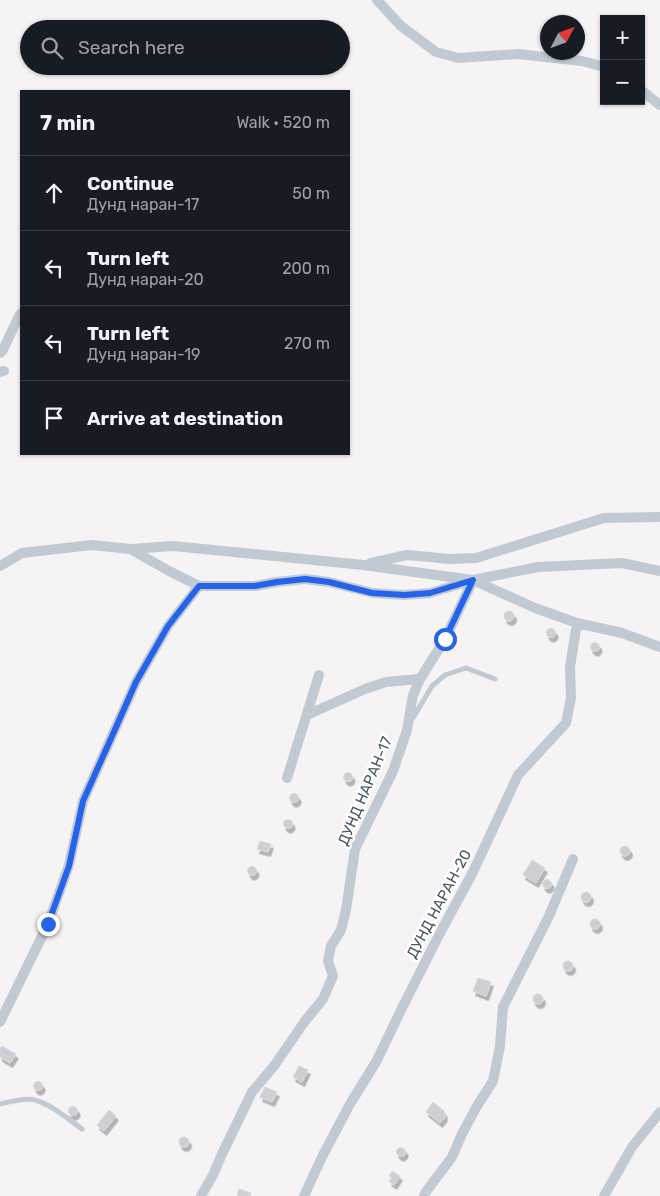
<!DOCTYPE html>
<meta charset="utf-8">
<style>
:root{--surface:#171b24;--page:#20242c;--text:#f1f3f6;--muted:#9ea1a6;--line:#363941}
body{margin:0;font-family:Rubik,sans-serif;background:var(--page);color:var(--text)}
.controls{position:absolute;right:15px;top:15px;display:grid;overflow:hidden;border-radius:0px;box-shadow:0 1px 4px #0004}
.controls button{width:45px;height:45px;display:grid;place-items:center;padding:0;border:0;border-bottom:1px solid var(--line);background:var(--surface);color:var(--text);font:25px sans-serif}
.compass{position:absolute;left:540px;top:15px;width:45px;height:45px;border-radius:50%;background:var(--surface);box-shadow:0 1px 4px #0004;rotate:49deg}
.stop{position:absolute;width:15px;height:15px;margin:-11px;border:4px solid #2563eb;border-radius:50%;background:#fff}
.stop.end{background:#2563eb;border-color:#fff;box-shadow:0 1px 5px #0008}
.list{margin:0;padding:0;list-style:none}
h2{display:flex;justify-content:space-between;align-items:center;height:65px;margin:0;padding:0 20px;font-size:21px}
h2 small{font-size:16px;font-weight:400;color:var(--muted)}
.list li{display:grid;grid-template-columns:32px 1fr auto;gap:15px;align-items:center;box-sizing:border-box;height:75px;padding:0 20px;border-top:1px solid var(--line)}
.list b{display:block;font-size:19px;white-space:nowrap}
.list p{margin:0;font-size:16px;white-space:nowrap;color:var(--muted)}
.list em{font-size:16px;font-style:normal;color:var(--muted)}
.icon{flex:none;width:28px;height:28px;fill:none;stroke:currentColor;stroke-width:2;stroke-linecap:round;stroke-linejoin:round}
.map{position:relative;flex:none;width:660px;height:1196px;overflow:hidden}
.search{position:absolute;background:var(--surface);box-shadow:0 1px 4px #0004;left:20px;top:20px;width:330px;height:55px;display:flex;align-items:center;gap:12px;box-sizing:border-box;padding:0 18px;border-radius:28px;color:var(--muted);font-size:19px}
.panel{position:absolute;background:var(--surface);box-shadow:0 1px 4px #0004;left:20px;top:90px;width:330px;height:365px;border-radius:0px}
.map>svg:first-child{display:block}
.building{fill:#cdcfd5;stroke:#d7d9de;filter:url(#shadow)}
.lines{fill:none;stroke-linecap:round;stroke-linejoin:round}
.lane{stroke:#c1cad2;stroke-width:5}
.street{stroke:#c1cad2;stroke-width:10}
.route{stroke:#2563eb;stroke-width:6}
.labels{text-anchor:middle;dominant-baseline:central;stroke-width:5;stroke-linejoin:round;paint-order:stroke}
.street-label{font-size:15px;fill:#4a5661;stroke:#fff}
</style>
<div class="map">
<svg width="660" height="1196" viewBox="0 0 660 1196">
<defs>
<filter id="shadow"><feDropShadow dx="2.5" dy="4.5" stdDeviation="0" flood-color="#0004"/></filter>
</defs>
<rect width="100%" height="100%" fill="#f5f3f3"/>
<path class="building" d="M504 616a5 5 0 1 1 10 0a5 5 0 1 1-10 0Z
M546.5 633a4.5 4.5 0 1 1 9 0a4.5 4.5 0 1 1-9 0Z
M590.5 647a4.5 4.5 0 1 1 9 0a4.5 4.5 0 1 1-9 0Z
M343.5 777a4.5 4.5 0 1 1 9 0a4.5 4.5 0 1 1-9 0Z
M289.5 798a4.5 4.5 0 1 1 9 0a4.5 4.5 0 1 1-9 0Z
M283.5 824a4.5 4.5 0 1 1 9 0a4.5 4.5 0 1 1-9 0Z
M260,841L271,844L268,852L257,849Z
M620 851a5 5 0 1 1 10 0a5 5 0 1 1-10 0Z
M532,860L545,868L536,883L523,875Z
M247.5 871a4.5 4.5 0 1 1 9 0a4.5 4.5 0 1 1-9 0Z
M542.5 884a4.5 4.5 0 1 1 9 0a4.5 4.5 0 1 1-9 0Z
M581 897a5 5 0 1 1 10 0a5 5 0 1 1-10 0Z
M590 924a5 5 0 1 1 10 0a5 5 0 1 1-10 0Z
M563 966a5 5 0 1 1 10 0a5 5 0 1 1-10 0Z
M478,978L491,982L486,996L473,991Z
M533 999a5 5 0 1 1 10 0a5 5 0 1 1-10 0Z
M2,1046L16,1054L10,1063L0,1057V1047L1,1048Z
M299,1066L308,1070L302,1082L293,1077Z
M33.5 1086a4.5 4.5 0 1 1 9 0a4.5 4.5 0 1 1-9 0Z
M265,1087L277,1092L272,1102L260,1097Z
M433,1102L444,1111L445,1117L440,1123L426,1112Z
M68.5 1111a4.5 4.5 0 1 1 9 0a4.5 4.5 0 1 1-9 0Z
M109,1110L116,1116L104,1131L97,1125Z
M179 1142a5 5 0 1 1 10 0a5 5 0 1 1-10 0Z
M396.5 1152a4.5 4.5 0 1 1 9 0a4.5 4.5 0 1 1-9 0Z
M392,1171L400,1176L394,1185L389,1181L392,1178L389,1176Z
M239,1189L251,1193L250,1196H237Z"/>
<g class="lines">
<path class="lane" d="M413,718L432,686L445,675L466,668L495,679
M0,1104C9,1102 26,1097 35,1100C52,1105 68,1119 82,1129"/>
<path class="street" d="M377,0L401,26L436,52L458,58L518,54L582,61L604,67
M641,90L660,105
M0,353L3,350L18,318L21,313
M0,372L4,371
M131,549L173,546L363,565L473,580L535,608L577,623L622,633L660,647
M371,563L407,555L450,559L476,558L604,518L660,517
M0,566L22,553L92,545L130,549L171,572L199,586H255L277,582L305,579L329,582L373,593L404,595L430,593L473,580L538,567L622,563L660,571
M307,715L365,689L386,682L420,679
M287,778L319,675
M0,1022L48,924L69,865L83,801L136,682L168,626L199,586
M201,1196L213,1175L222,1154L252,1092L274,1066L305,1021L323,999L333,976L328,961L331,946L341,930L346,910L355,849L393,771L407,730L413,695L420,679L445,639L473,580
M304,1196L322,1157L350,1104L376,1062L403,1006L440,933L473,872L518,775L566,723L571,698L570,667L577,623
M424,1196L425,1193L452,1157L462,1134L477,1106L493,1081L500,1046L503,1007L549,916L573,859
M604,1196L632,1147L660,1112"/>
</g>
<g class="lines">
<path class="route" d="M48,924L69,866L83,801L113,734L136,682L168,626L199,586H255L277,582L305,579L329,582L372,593L404,595L430,593L473,580L445,639"/>
</g>
<g class="labels">
<g class="street-label">
<text transform="translate(365 791) rotate(-67)">ДУНД НАРАН-17</text>
<text transform="translate(439 904) rotate(-62)">ДУНД НАРАН-20</text>
</g>
</g>
</svg>
<div class="controls">
<button>+</button>
<button>−</button>
</div>
<svg class="compass" viewBox="-18 -18 36 36"><path d="M0-13l5 13h-10z" fill="#e53935"/><path d="M0 13l5-13h-10z" fill="#9ea1a6"/></svg>
<div class="stop" style="left:445px;top:639px"></div>
<div class="stop end" style="left:48px;top:924px"></div>
<div class="search"><svg class="icon" aria-label="search" viewBox="0 0 24 24"><circle cx="10" cy="10" r="6"/><path d="M15 15l6 6"/></svg>Search here</div>
<section class="panel">
<h2>7 min<small>Walk · 520 m</small></h2>
<ul class="list">
<li><svg class="icon" aria-label="ahead" viewBox="0 0 24 24"><path d="M12 20V5M6 11l6-6 6 6"/></svg><div><b>Continue</b><p>Дунд наран-17</p></div><em>50 m</em></li>
<li><svg class="icon" aria-label="left" viewBox="0 0 24 24"><path d="M17 20v-9H6M10 6l-5 5 5 5"/></svg><div><b>Turn left</b><p>Дунд наран-20</p></div><em>200 m</em></li>
<li><svg class="icon" aria-label="left" viewBox="0 0 24 24"><path d="M17 20v-9H6M10 6l-5 5 5 5"/></svg><div><b>Turn left</b><p>Дунд наран-19</p></div><em>270 m</em></li>
<li><svg class="icon" aria-label="arrive" viewBox="0 0 24 24"><path d="M6 21V4h12l-3 4 3 4H6"/></svg><div><b>Arrive at destination</b></div></li>
</ul>
</section>
</div>
